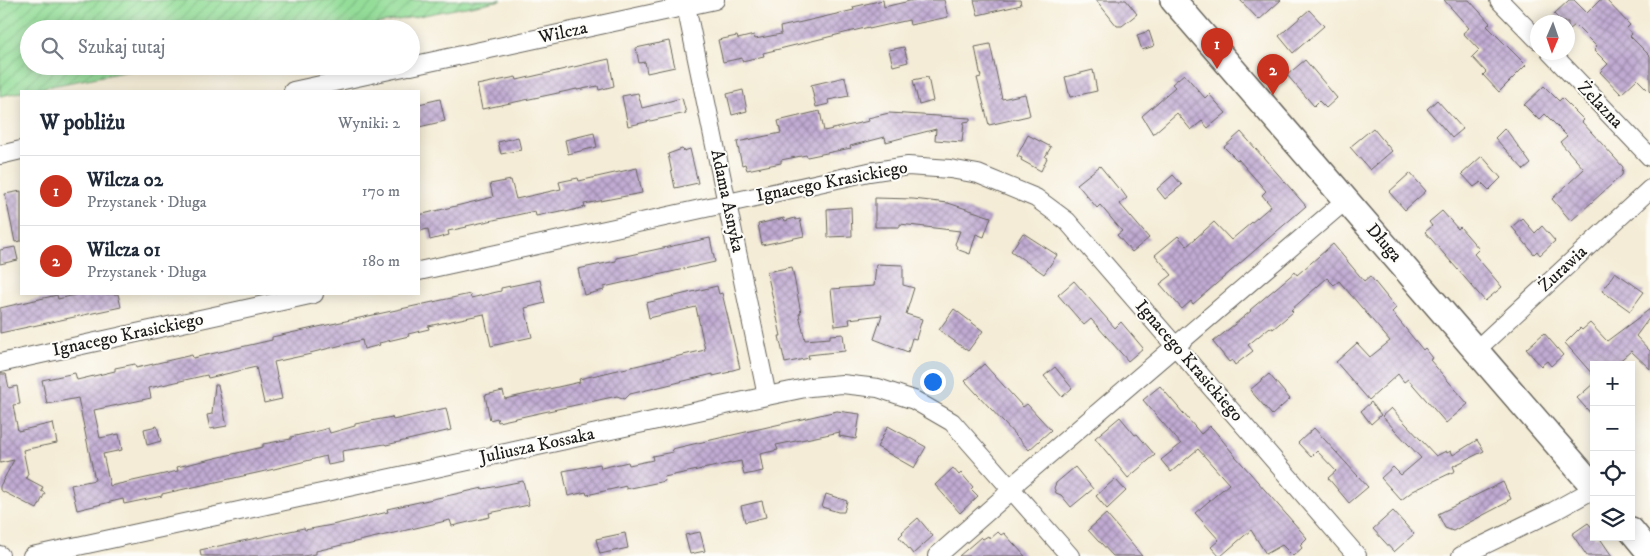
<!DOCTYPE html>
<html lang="pl">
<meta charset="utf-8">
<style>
:root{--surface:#fff;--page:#f2f2f3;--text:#1f2937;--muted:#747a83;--line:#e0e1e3;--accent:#c8321e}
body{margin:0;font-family:"IM FELL DW Pica",serif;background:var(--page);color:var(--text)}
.controls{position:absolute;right:15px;bottom:15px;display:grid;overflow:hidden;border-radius:0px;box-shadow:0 2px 12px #0003}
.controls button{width:45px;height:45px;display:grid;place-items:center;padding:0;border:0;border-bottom:1px solid var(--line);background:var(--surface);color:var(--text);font:25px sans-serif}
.compass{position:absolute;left:1530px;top:15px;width:45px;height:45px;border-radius:50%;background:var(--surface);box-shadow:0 2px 12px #0003;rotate:182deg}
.you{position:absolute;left:932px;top:381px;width:18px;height:18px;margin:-12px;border:4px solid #fff;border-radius:50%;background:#1a73e8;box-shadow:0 0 0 8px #1a73e833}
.badge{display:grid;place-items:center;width:32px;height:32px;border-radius:50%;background:var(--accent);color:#fff;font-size:16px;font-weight:700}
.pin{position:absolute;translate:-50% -41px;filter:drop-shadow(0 1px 2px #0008)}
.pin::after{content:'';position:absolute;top:26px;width:18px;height:15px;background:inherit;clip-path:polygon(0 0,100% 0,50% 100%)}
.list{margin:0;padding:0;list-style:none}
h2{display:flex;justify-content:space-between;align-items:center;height:65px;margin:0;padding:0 20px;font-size:21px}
h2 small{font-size:16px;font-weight:400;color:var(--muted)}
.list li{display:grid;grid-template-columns:32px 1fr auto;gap:15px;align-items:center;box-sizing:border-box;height:70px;padding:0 20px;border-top:1px solid var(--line)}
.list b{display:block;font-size:19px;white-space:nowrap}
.list p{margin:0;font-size:16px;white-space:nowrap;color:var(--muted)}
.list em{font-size:16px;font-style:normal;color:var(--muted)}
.icon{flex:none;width:28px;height:28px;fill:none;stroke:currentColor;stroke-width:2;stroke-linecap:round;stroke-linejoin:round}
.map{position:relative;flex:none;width:1650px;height:556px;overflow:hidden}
.search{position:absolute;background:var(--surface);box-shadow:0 2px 12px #0003;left:20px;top:20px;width:400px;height:55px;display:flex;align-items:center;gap:12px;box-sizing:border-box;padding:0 18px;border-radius:28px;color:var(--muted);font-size:19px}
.panel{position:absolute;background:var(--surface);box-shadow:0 2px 12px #0003;left:20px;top:90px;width:400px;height:205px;border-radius:0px}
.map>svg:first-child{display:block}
.garden{fill:url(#garden-furrows);stroke:#587c5a}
.building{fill:url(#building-cross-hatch)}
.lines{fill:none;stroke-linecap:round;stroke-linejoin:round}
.street-casing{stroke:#68655d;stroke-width:20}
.secondary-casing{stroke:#68655d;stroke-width:28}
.street{stroke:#fff;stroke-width:18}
.secondary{stroke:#fff;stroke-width:25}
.labels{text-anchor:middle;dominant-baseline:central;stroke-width:4;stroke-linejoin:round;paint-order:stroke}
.street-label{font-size:18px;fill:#1c1c1c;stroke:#fdfcf7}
</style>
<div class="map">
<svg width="1650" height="556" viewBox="0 0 1650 556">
<defs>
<pattern id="garden-furrows" width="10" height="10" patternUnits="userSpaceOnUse" patternTransform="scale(1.25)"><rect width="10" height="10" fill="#94dd99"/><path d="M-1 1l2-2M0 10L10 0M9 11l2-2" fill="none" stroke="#7fbd83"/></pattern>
<pattern id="building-cross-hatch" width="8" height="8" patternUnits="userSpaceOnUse" patternTransform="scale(1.25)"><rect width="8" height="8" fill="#c1abd3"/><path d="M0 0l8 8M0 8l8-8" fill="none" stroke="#9c8aaa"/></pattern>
</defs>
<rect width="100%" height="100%" fill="#fdfcf7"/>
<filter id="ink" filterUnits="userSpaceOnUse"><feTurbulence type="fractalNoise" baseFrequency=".02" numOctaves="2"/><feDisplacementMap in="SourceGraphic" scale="10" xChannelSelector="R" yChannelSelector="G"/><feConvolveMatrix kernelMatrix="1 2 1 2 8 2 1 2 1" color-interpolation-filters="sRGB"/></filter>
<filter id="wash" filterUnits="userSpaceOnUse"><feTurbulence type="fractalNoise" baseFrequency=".0096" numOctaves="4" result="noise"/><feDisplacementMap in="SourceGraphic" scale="20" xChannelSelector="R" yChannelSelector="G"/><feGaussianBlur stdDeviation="1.12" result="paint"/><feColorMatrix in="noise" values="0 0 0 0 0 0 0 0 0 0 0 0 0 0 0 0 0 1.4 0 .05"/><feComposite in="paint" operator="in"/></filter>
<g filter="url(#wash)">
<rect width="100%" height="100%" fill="#f4ecd6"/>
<path class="garden" d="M0,0H502L351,29H29V66H154L0,96Z"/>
<g id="blocks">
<path class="building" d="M883,0L884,7L914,0H944L948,17L910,25L909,20L869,29V27L763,53L764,56L742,61V58L723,62L718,40L737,36L738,39L754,35L755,39L781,34L780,27L854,10L853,7Z
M974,0H1020L1021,5L978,15Z
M1096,0H1126L1137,14L1122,26H1117Z
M1240,0H1281L1259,20Z
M1444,0H1469L1490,23L1487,26L1526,65L1499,92L1483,75L1486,72L1472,57L1479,50L1463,33L1469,28Z
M1569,0H1574L1587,13L1600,0H1606L1630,25L1627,28L1632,34L1630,36L1650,56V92L1637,79L1621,94L1600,72L1608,64L1594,50L1597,47L1575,25L1569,30L1568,28V22H1562L1554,14Z
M1309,10L1324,26L1293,53L1279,36Z
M1149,31L1154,46L1142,50L1137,35Z
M669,41L675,67L647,73L645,62L639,63L636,48Z
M990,44L1002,99L1025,94L1030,115L1028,116L989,125L977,78L981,77L975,47Z
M904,47L908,62L893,66L889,50Z
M609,59L614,86L599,90L598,86L577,90V89L482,109L477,85L516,77L517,80Z
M1305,60L1337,98L1326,108L1319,101L1314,106L1287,75Z
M1093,70L1097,91L1070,97L1065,77Z
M1184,74L1205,98L1209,94L1226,113L1208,128L1202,121L1191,130L1177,113L1153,134L1142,116L1175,87L1172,84Z
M845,77L849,96L828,100L829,104L816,107L811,85Z
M928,77L933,101L919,105L913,80Z
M1544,86L1559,101L1562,98L1584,120L1582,122L1623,167L1622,175L1571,221L1552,199L1584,169L1560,142L1567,136L1545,114L1539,120L1524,105Z
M743,90L747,111L732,115L727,94Z
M638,93L642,108L682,98L686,113L628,126L622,96Z
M440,99L445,121L419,127V104Z
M1437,100L1463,129L1452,138L1427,109Z
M820,111L824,131L869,121L868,118L889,113L970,118V121L964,122L962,142L935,140L936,129L886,142L885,137L850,146L851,148L807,157L806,155L781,160V163L747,170L745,164L742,165L737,142L781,133L778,121Z
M1373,128L1392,151L1370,170L1350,147Z
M1505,128L1531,164L1524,170L1495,138Z
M1241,132L1306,206L1193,304L1191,301L1182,309L1160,284L1172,275L1155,255L1178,236L1187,246L1214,222L1231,240L1271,206L1262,195L1266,191L1238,159L1237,160L1224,147Z
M594,133L597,147L568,154L565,140Z
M1028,135L1051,147L1045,157L1047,158L1041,171L1021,160L1022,158L1017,156Z
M518,137L521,150L501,154L498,142Z
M682,149L684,151L690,149L698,183L675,188L668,154Z
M1482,156L1501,178L1489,190L1481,182L1474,187L1462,174Z
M1100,166L1118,188L1119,187L1127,198L1120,204L1149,238L1132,252L1117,235L1122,231L1100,205L1097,208L1077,184Z
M637,168L642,193L584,204L585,207L566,212L565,210L536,216L535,211L466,226L467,227L448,231L449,235L430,240L428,229L419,231V215L493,197L490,184L511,180L516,199L561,189L559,182L578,178L579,181Z
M1410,173L1426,191L1405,210L1389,192Z
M1173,175L1182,185L1165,199L1157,189Z
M21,191V241L15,242L5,194Z
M875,198L913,199L948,203L991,217L984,237L976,234L970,254L959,250L955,244L960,231L900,224V227H875Z
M851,207L852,236L828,237L827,209Z
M1442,211L1458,229L1460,227L1479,249L1474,254L1502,287L1485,301L1425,232L1432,226L1429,222Z
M784,218L785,221L795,218L796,220L800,219L804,236L762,245L758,224Z
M1522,218L1535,233L1542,226L1555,241L1540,255L1537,251L1534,254L1512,227Z
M1023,233L1057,255L1044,274L1011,251Z
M710,238L715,262L604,287V290L584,295L578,269L616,261V258Z
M1333,244L1364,281L1370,276L1396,308L1392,312L1423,350L1425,348L1433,358L1430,360L1468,404L1446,423L1408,379L1404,382L1398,374L1369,400L1336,362L1357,343L1370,357L1390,341L1339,281L1334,285L1327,278L1291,310L1293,312L1273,329L1270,327L1248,345L1253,351L1235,365L1232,360L1229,362L1213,342L1251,311L1250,310L1295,272L1297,275Z
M15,247L18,260L0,264V250Z
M876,264L903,265V285L914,288L906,314L922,319L916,339L912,338L908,352L874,339L882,315L849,319L850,324L835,326L831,289L874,286Z
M792,267L801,313L799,314L805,340L830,338V335L843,334L845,351L808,355L809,358L785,363L779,336H781L767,272Z
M1615,272L1644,292L1630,311L1602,291Z
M540,280L545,303L525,308L532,337L491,346L484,314L428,326L429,329L408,334L409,336L379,343L380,345L364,349L362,340L310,353L311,354L274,362L282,399L264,403L256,367L208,378L207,375L149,388L151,398L94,410L100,438L119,434L122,450L103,454L110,486L178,471L177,467L263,447V444L291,439V437L322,430L328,428L330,433L355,426V424L392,417L393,420L446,408L451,430L386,445L385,444L342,451L343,462L328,465L326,456L270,470L162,494V496L124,504L123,499L77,510L71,485L95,480L78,398L47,404L42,380L75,373L77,380L115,371V368L135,364L136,368L192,355L193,358L272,340V337L470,294L471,298L501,291V288Z
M1074,281L1115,328L1121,322L1143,348L1128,361L1091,319L1084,325L1058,295Z
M717,286L719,294L722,293L740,368L729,371L730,372L713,376V374L630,394L625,399L617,396L498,422L497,418L490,420L485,395L503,391L505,399L580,382L579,379L705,350L696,307L649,318L646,303Z
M79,294H118L121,307L0,333V308L57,295L58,299Z
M954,309L983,331L968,351L939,330Z
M1650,309V317L1636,336L1650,351V369L1631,351L1615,365H1594V376L1565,343L1580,328L1582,330L1590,323L1607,341Z
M1544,333L1563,355L1551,366L1547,361L1541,366L1526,349Z
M984,364L1023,407L1027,404L1051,430L1029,450L965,381Z
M1055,367L1072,388L1062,397L1044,376Z
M0,374H6L9,388L17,386L20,404L13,405L18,431L53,423L57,443L23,450L28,474L26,478L43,487L41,491L45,493L37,509L0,490V486L14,460L0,463Z
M1269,374L1290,399L1272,415L1250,390Z
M1594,383V417L1577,398Z
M215,385H218L227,426L210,429L207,415L212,414Z
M1160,386L1201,434L1210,426L1214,430L1236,457L1307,538L1300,545L1302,548L1293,556L1282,545L1266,554L1251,530L1221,556H1219L1211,547L1219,540L1195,513L1229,484L1198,449L1171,472L1161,460L1181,444L1143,400Z
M1371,402L1381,415L1371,424L1361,411Z
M1391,408L1436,456L1446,451L1447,453L1451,451L1453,455L1477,440L1484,451L1453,466L1455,471L1413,491L1401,500L1381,478L1393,467L1401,475L1421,458L1382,416Z
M837,411L860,414L856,439L839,436L840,432L776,445L778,450L760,454L763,471L744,475L741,461L664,477L665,481L626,489V486L587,495L586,492L568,496L563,471L600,464L601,468L628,462L629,465L653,460L652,456L673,452L672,449Z
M1120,417L1135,435L1137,434L1155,455L1128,478L1095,438Z
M157,426L161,441L147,445L144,429Z
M888,426L926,447L914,468L877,447Z
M1314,428L1368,487L1349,503L1328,478L1336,471L1317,451L1311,457L1298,443Z
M1075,467L1093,489L1071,507L1061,495L1056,493L1054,488L1056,483Z
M953,468L959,475L961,473L973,487L971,489L978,496L960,513L935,485Z
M1115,479L1126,491L1107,509L1096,496Z
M523,481L529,505L489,513L490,517L452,526L450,520L316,551V554L303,556H201L200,550L304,528L305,530L332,525L388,512L387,509L483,488V489Z
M1503,482L1511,499L1507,501L1508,502L1453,531L1445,528L1438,514Z
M826,494L847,501L844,512H838L822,507Z
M762,501L766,517L745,522L741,506Z
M1393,511L1414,534L1394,552L1373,529Z
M1106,514L1142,556H1113L1100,542H1099L1088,530Z
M918,518L933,536L913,554L899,537L903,533L902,532Z
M1588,523L1594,530V537H1599L1612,556H1587L1572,534Z
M700,532L705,551L690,554L685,535Z
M998,532L1001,535L1004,533L1025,556H959L981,537L983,539L988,536L990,539Z
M625,533L628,548L600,554L596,539Z"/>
</g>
</g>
<g filter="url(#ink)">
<use href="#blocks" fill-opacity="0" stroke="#68655d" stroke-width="1"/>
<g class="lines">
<g class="street-casing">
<path id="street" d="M1499,0L1538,40
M686,6L767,396
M1550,52L1650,157
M411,66L715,0
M293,91L408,66
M0,155L21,150
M419,271L869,172L908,166L950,169L978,174L1036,198L1067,221L1357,556
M1476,350L1650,189
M0,363L314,294
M0,555V556
M32,556L767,396L810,387L842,384L878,388L914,400L952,422L1070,556
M937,556L1004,497L1018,481L1346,200
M1461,556L1554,511L1594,489"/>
</g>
<g class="secondary-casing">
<path id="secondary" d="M1173,0L1594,487
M1631,530L1650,553"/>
</g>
<use href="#street" class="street"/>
<use href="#secondary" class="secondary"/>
</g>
</g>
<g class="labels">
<g class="street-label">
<text transform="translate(563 33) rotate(-12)">Wilcza</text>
<text transform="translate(1600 105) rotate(46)">Żelazna</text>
<text transform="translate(832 182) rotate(-11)">Ignacego Krasickiego</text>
<text transform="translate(727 201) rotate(78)">Adama Asnyka</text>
<text transform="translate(1384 243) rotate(49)">Długa</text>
<text transform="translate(1563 269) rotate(-43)">Żurawia</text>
<text transform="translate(128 335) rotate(-12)">Ignacego Krasickiego</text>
<text transform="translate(1189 361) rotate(49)">Ignacego Krasickiego</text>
<text transform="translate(537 446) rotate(-12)">Juliusza Kossaka</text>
</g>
</g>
</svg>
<div class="controls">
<button>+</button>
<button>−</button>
<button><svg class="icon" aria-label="locate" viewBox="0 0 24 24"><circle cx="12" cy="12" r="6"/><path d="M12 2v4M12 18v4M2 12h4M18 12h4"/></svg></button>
<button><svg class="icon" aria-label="layers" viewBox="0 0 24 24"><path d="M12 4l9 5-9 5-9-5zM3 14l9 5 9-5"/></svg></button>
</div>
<svg class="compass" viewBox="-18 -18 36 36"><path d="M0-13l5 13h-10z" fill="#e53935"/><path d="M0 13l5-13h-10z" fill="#747a83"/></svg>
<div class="you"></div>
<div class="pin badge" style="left:1217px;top:69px">1</div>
<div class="pin badge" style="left:1273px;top:95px">2</div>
<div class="search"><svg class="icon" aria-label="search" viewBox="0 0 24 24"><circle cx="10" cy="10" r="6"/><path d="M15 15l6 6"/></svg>Szukaj tutaj</div>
<section class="panel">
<h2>W pobliżu<small>Wyniki: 2</small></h2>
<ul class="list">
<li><span class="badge">1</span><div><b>Wilcza 02</b><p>Przystanek · Długa</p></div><em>170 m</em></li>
<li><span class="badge">2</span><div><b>Wilcza 01</b><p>Przystanek · Długa</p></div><em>180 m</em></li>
</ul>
</section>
</div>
